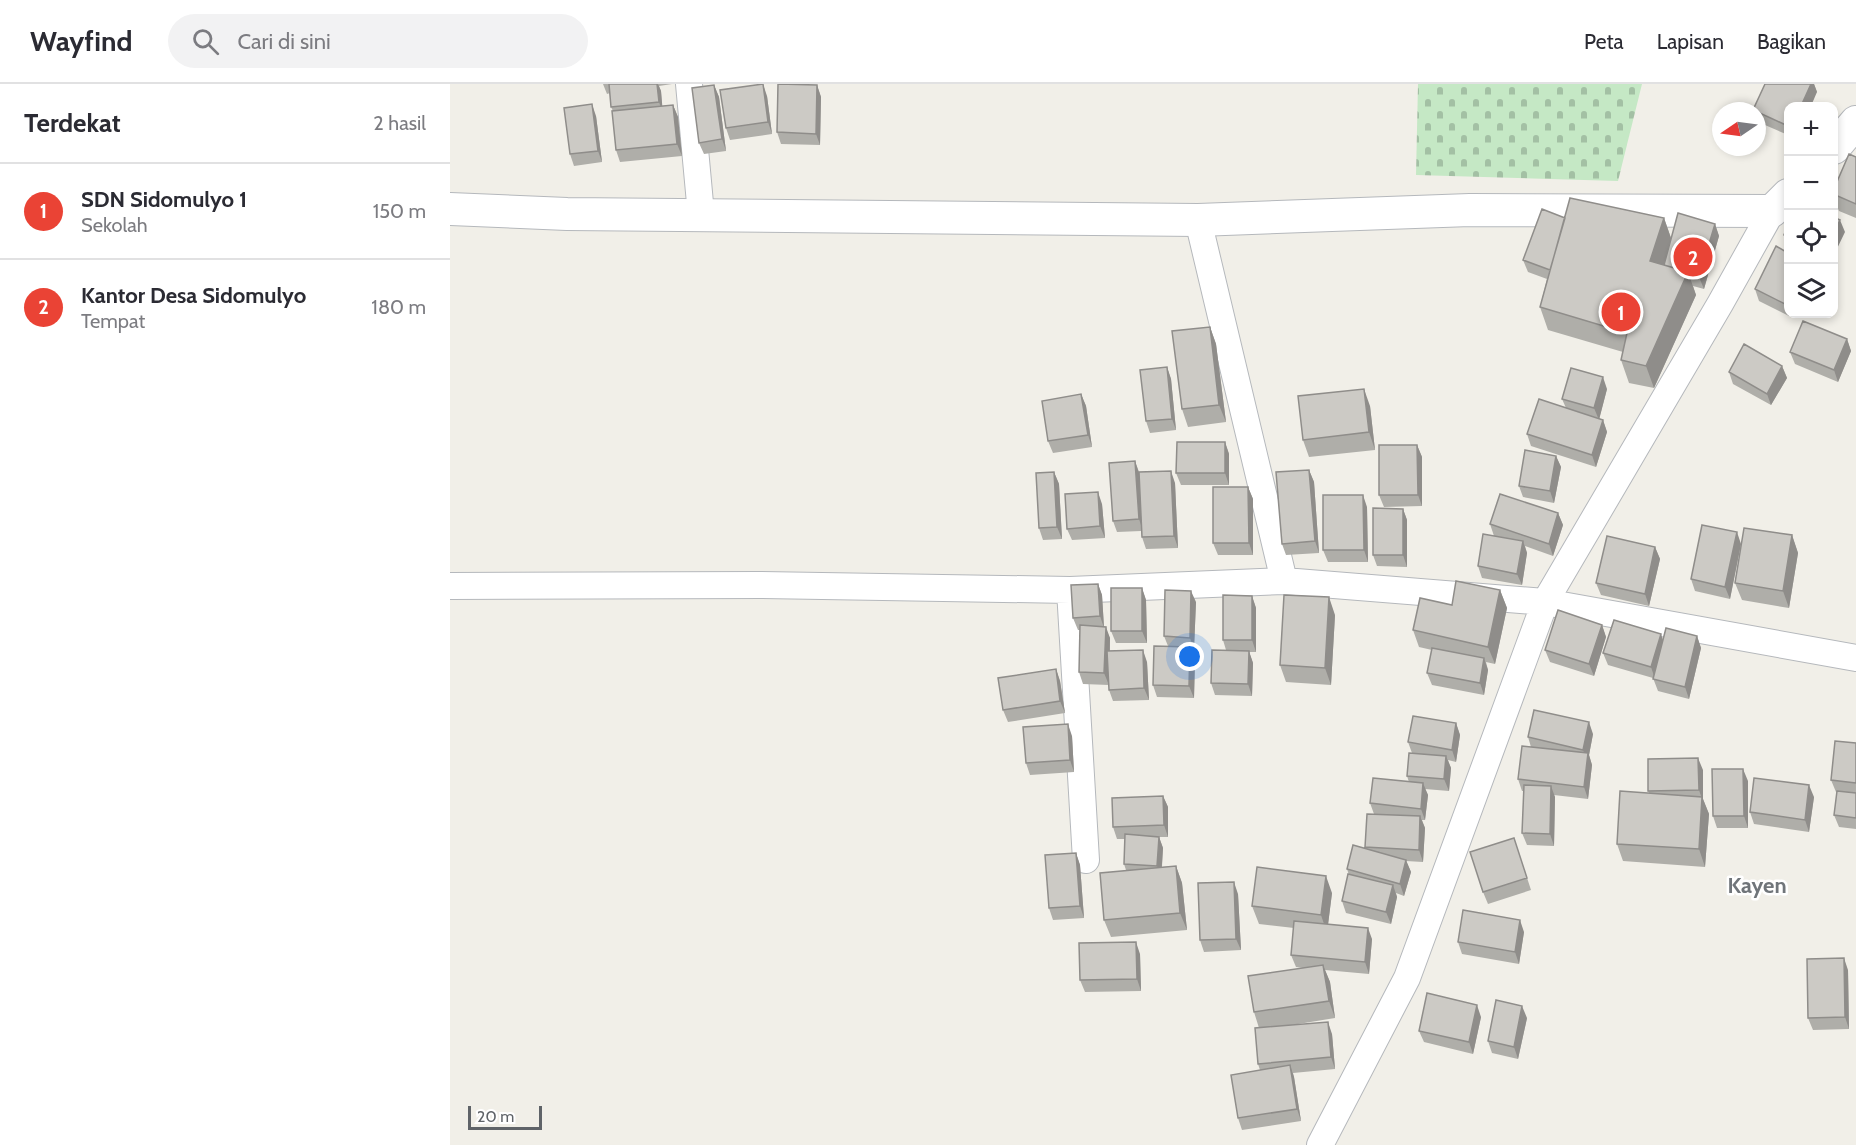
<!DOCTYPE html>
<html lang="id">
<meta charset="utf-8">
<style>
:root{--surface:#fff;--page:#f2f2f3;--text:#2b2b33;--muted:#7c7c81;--line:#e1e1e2;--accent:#ea4335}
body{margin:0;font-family:Cabin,sans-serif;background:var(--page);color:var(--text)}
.controls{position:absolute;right:18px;top:18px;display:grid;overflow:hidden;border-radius:12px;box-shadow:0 3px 9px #0003}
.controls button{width:54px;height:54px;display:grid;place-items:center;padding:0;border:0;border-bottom:2px solid var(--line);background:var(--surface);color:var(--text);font:30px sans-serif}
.compass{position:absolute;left:1262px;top:18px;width:54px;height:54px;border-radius:50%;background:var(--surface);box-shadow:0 3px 9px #0003;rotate:257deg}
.scale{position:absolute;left:18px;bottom:15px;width:74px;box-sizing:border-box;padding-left:6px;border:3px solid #5f6368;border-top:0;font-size:16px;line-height:21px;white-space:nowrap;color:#5f6368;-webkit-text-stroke:4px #fff;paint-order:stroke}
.you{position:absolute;left:740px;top:573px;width:21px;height:21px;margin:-15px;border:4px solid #fff;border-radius:50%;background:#1a73e8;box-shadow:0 0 0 9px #1a73e833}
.badge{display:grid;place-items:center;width:39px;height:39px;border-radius:50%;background:var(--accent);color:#fff;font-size:20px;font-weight:700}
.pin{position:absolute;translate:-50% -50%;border:3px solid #fff;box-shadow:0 2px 6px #0006}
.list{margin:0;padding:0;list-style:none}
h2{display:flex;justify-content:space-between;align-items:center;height:78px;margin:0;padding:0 24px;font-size:26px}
h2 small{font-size:20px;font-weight:400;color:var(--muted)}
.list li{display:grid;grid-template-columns:39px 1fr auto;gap:18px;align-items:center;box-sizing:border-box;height:96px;padding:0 24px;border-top:2px solid var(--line)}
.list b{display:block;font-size:22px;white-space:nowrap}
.list p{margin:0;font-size:20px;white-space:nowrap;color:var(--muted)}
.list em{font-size:20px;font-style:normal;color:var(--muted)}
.icon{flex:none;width:33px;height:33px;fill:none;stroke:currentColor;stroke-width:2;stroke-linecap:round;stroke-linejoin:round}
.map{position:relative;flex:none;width:1406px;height:1061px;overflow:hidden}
header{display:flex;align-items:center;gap:36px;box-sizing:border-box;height:84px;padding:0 30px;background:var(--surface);border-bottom:2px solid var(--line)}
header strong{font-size:28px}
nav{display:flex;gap:33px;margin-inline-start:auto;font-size:21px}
.search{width:420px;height:54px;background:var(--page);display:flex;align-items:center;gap:15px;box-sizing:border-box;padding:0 21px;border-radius:33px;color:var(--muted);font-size:22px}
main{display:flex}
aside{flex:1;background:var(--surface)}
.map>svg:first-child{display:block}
.cemetery{fill:url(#cemetery-stones)}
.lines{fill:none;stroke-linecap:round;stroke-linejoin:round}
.minor-casing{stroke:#b5b8bc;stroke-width:28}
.tertiary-casing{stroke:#b5b8bc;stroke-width:34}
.minor{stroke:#fff;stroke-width:26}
.tertiary{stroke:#fff;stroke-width:32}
.wall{fill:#afaea9}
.shaded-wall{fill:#8f8d8a}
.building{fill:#cccac5;stroke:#8f8d8a;stroke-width:1.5}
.labels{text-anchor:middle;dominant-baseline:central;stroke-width:5;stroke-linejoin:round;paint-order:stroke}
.quarter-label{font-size:22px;font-weight:bold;fill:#70757a;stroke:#fff}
</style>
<header>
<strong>Wayfind</strong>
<div class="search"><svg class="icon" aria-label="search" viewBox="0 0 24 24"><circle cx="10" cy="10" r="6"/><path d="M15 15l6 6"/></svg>Cari di sini</div>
<nav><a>Peta</a><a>Lapisan</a><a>Bagikan</a></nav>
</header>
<main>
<aside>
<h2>Terdekat<small>2 hasil</small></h2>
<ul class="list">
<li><span class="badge">1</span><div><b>SDN Sidomulyo 1</b><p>Sekolah</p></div><em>150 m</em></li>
<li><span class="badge">2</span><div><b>Kantor Desa Sidomulyo</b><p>Tempat</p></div><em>180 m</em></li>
</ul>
</aside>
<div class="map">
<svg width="1406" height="1061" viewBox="0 0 1406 1061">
<defs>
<pattern id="cemetery-stones" width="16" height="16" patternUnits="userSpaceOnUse" patternTransform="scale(1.5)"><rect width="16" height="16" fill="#c5e8c5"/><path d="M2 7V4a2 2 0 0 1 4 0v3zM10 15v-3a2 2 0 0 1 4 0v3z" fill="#a3c0a4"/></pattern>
</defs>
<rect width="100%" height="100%" fill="#f1efe8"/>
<path class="cemetery" d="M968,0H1192L1168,97L966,91Z"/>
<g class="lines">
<g class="minor-casing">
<path id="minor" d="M239,0L251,130
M748,136L834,497
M0,502L312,501L620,506L834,497L1095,518L1406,574
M620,506L636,776
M870,1061L957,894L1095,518L1270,220L1322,127"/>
</g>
<g class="tertiary-casing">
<path id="tertiary" d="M1384,64L1406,38
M0,125L117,130L748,136L1020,126L1322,127L1338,111"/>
</g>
<use href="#minor" class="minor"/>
<use href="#tertiary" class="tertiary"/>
</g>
<path class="wall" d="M153,0H222L209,2L211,7L212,22L223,21L228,33L232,72L170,78L166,66L163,27L161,23L160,9L157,10Z
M1315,0H1364L1367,8L1338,22V51L1308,38L1307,27H1304L1303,26Z
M264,1L269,13L276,67L254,70L249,59Z
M367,1L371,13L370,61L331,60L327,48Z
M317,12L322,50L280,56L276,44Z
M146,32L152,78L124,82L120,70Z
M1406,73V134L1389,127L1383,113V107Z
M1115,134H1214L1221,154L1265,140L1269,152L1254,205L1243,202L1246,211L1204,304L1179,299L1171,276L1173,268L1098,246L1090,223L1097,195L1078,188L1073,176Z
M1338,141V163L1334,151Z
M1338,169V230H1340L1339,232L1309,217L1305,205Z
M760,243L766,260L776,338L738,343L732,325Z
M1397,255L1401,267L1388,298L1345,280L1340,268Z
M1332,282L1337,294L1321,321L1283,300L1279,288Z
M717,283L721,295L726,346L700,349L696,337Z
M1157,305L1149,335L1153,336L1157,348L1146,383L1081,362L1077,350L1116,324L1112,315Z
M631,310L636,322L642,363L603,369L598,357Z
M920,322L925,366L859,373L853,356Z
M775,358L779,370V401H731L726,389Z
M967,361L972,373V422L934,423L929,411Z
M1106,372L1111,383L1104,419L1073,413L1069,402Z
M685,377L689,388L725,399L728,464L696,465L692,453L691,447L667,448L663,437Z
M859,386L864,398L869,469L836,471L832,460Z
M604,388L609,400L612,455L593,456L589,444Z
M798,403L803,415V471H768L763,459Z
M652,420L655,454L622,456L617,445Z
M917,423L918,478H878L873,466Z
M953,425L957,436V483L927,482L923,471Z
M1108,429L1113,441L1103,472L1075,462L1077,469L1072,501L1032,494L1028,482L1044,452L1040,440Z
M1342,451L1348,469L1339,524L1292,516L1285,499Z
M1291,460L1280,515L1245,507L1241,495Z
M1205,463L1210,475L1199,522L1151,511L1146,499Z
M648,500L652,511L654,543L660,554V567L697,578L699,616L663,617L659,606V601L633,600L629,588L630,546H628L623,534Z
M692,504L696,516L697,559H666L661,547Z
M1050,506L1057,524L1045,580L1036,578L1038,586L1034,611L982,601L977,589L982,566L969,563L963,546L1002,521Z
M802,512L806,524V568H799L803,579L802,612L765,611L761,599L776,566L773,556Z
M746,518L744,565H741L745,575L744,614L707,613L703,601L718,562L714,552Z
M885,531L881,601L836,598L830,581Z
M1152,541L1156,553L1144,592L1100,578L1095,566Z
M1247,552L1251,564L1239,615L1208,607L1203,594L1158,581L1153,569L1213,556Z
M606,585L610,597L615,629L558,638L553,626Z
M1006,639L1010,651L1006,678L998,676L1001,684L999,707L975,705L978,711L975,736H972L975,744L973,778L956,777L961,788L954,812L946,809L947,813L941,840L896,829L892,817L899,791L897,785L916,765L915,763L924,730L920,719L959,698L957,692L962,669L958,658Z
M1143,650L1139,671L1142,681L1138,715L1104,711L1105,713L1104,762L1077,761L1072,749L1074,707H1072L1068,695L1081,663L1078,653Z
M622,652L624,688L580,691L576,679Z
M1406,659V745L1389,743L1384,731L1387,708H1386L1381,696Z
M1253,686V715L1259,730L1255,783L1173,777L1167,760L1199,709L1198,707Z
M1298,697V744H1267L1263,732Z
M713,712L718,723V753H709L713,764L712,783L726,782L732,799L737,846L661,853L654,836L676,786L674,780L675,755H667L663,743Z
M1364,713L1359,748L1304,740L1300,728Z
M1064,754L1081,806L1038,820L1033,808Z
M626,769L630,781L634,834L603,836L599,824Z
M882,809L878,840L922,855L919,890L875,886L880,898L885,934L842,941L882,950L885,985L843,989L844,993L851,1037L792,1046L788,1034L810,986L808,980L809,944L804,928L853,884L846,883L841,871L844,844L809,840L802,822Z
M788,810L791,866L754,868L750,856Z
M1074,848L1069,880L1012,870L1008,858Z
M690,870L691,907L635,908L630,896Z
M1398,886L1399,945L1363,946L1358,934Z
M1031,933L1023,970L974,958L969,947Z
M1077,934L1068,975L1042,969L1038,957Z"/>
<path class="shaded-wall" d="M207,0H208L211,7L213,30L209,18Z
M313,0L317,12L322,50L318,38Z
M1361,0H1364L1367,8L1361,22H1351Z
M264,1L269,13L276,67L272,55Z
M367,1L371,13L370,61L366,50Z
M142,20L146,32L152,78L148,67Z
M223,21L228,33L232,72L227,60Z
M1214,134L1222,157L1209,199L1200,177Z
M1390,136L1395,148L1383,173V151Z
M1265,140L1269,152L1254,205L1249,193Z
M1238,188L1246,211L1204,304L1196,282Z
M1338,213V229L1335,220Z
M760,243L766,260L776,338L769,321Z
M1397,255L1401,267L1388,298L1384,286Z
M1332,282L1337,294L1321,321L1317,310Z
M717,283L721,295L726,346L722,335Z
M1153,293L1157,305L1149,336L1144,324Z
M914,305L920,322L925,366L919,348Z
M631,310L636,322L642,363L638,351Z
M1153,336L1157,348L1146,383L1142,371Z
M775,358L779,370V401L775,389Z
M967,361L972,373V422L968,411Z
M1106,372L1111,383L1104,419L1100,407Z
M685,377L689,389L693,447L689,435Z
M859,386L864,398L869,469L865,457Z
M721,387L725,399L728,464L724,452Z
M604,388L609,400L612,455L607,443Z
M798,403L803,415V471L799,459Z
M648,408L652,420L655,454L650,442Z
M913,411L917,423L918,478L914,466Z
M953,425L957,436V483L953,471Z
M1108,429L1113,441L1103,472L1099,460Z
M1287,448L1291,460L1280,515L1275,503Z
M1342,451L1348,469L1339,524L1333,507Z
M1073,457L1077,469L1072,501L1067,490Z
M1205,463L1210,475L1199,522L1195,510Z
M648,500L652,511L654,544L650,532Z
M692,504L696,516L697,559L692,547Z
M1050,506L1057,524L1045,580L1038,563Z
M741,507L746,518L744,565L740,554Z
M802,512L806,524V568L802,556Z
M879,513L885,531L881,601L875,584Z
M1152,541L1156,553L1144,592L1139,580Z
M656,543L660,554L659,601L654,589Z
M1211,550L1215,562L1205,595L1201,583Z
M1247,552L1251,564L1239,615L1235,603Z
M740,563L745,575L744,614L739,602Z
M693,566L697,578L699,616L694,604Z
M799,567L803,579L802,612L798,600Z
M1034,574L1038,586L1034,611L1030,599Z
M606,585L610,597L615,629L610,617Z
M1139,638L1143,650L1139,671L1142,681L1138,715L1134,703L1137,677L1133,666Z
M1006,639L1010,651L1006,678L1002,666Z
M618,640L622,652L624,688L620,676Z
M996,672L1001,684L999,707L994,695Z
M1248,674L1253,686V715L1259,730L1255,783L1249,765L1252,715L1249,706Z
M1293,685L1298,697V744L1294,732Z
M973,699L978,711L975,736L971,725Z
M1359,701L1364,713L1359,748L1355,736Z
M1101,702L1105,713L1104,762L1100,750Z
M713,712L718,723V753L714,741Z
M970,732L975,744L973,778L969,766Z
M709,753L713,764L711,794L707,782Z
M626,769L630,781L634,834L630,822Z
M956,776L961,788L954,812L950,800Z
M726,782L732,799L737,846L730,829Z
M876,792L882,809L877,849L871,831Z
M784,798L788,810L791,866L786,855Z
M943,801L947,813L941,840L936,828Z
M1070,836L1074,848L1069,880L1065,868Z
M918,844L922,855L919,890L915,878Z
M686,858L690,870L691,907L687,895Z
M1394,874L1398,886L1399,945L1395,933Z
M873,881L880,898L885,934L879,917Z
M1027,921L1031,933L1023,970L1019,958Z
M1072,922L1077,934L1068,975L1064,963Z
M878,938L882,950L885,985L881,973Z
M840,981L844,993L851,1037L847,1025Z"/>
<path class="building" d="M159,0H207L209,18L161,23Z
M313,0L318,38L276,44L270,6Z
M328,0L367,1L366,50L327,48Z
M1315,0H1361L1351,22H1338V42L1303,26Z
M264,1L272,55L249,59L242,4Z
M142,20L148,67L120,70L114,24Z
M223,21L227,60L166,66L162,27Z
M1399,70L1406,73V120L1383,110V107Z
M1120,114L1214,134L1200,177L1238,188L1196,282L1171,276L1177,249L1090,223Z
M1092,125L1115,134L1100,186L1073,176Z
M1228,129L1265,140L1249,193L1239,190L1238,188L1214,181Z
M1383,133L1390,136L1383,151Z
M1338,141V153L1334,151Z
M1326,162L1338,169V213L1335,220L1305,205Z
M1353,237L1397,255L1384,286L1340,268Z
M760,243L769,321L732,325L722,247Z
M1294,260L1332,282L1317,310L1279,288Z
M717,283L722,335L696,337L690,286Z
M1121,284L1153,293L1144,324L1112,315Z
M914,305L919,348L853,356L848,312Z
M631,310L638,351L598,357L592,317Z
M1089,315L1153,336L1142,371L1077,350Z
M727,358H775V389H726Z
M929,361H967L968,411H929Z
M1075,366L1106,372L1100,407L1069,402Z
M685,377L689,435L663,437L659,379Z
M859,386L865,457L832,460L826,388Z
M721,387L724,452L692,453L689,388Z
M604,388L607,443L589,444L586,389Z
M763,403H798L799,459H763Z
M648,408L650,442L617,445L615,410Z
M1050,410L1108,429L1099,460L1040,440Z
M873,411H913L914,466H873Z
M923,424L953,425V471H923Z
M1252,441L1287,448L1275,503L1241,495Z
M1294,444L1342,451L1333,507L1285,499Z
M1033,450L1073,457L1067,490L1028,482Z
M1157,452L1205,463L1195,510L1146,499Z
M1006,497L1050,506L1038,563L963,546L970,514L1002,521Z
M648,500L650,532L623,534L621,501Z
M661,504H692V547H661Z
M715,506L741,507L740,554L714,552Z
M773,511L802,512V556H773Z
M834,511L879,513L875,584L830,581Z
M1108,526L1152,541L1139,580L1095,566Z
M1164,536L1211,550L1201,583L1153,569Z
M630,541L656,543L654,589L629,588Z
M1216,544L1247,552L1235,603L1203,595Z
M704,562L740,563L739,602L703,601Z
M982,564L1034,574L1030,599L977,589Z
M693,566L694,604L659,606L657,567Z
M762,566L799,567L798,600L761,599Z
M606,585L610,617L553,626L548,594Z
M1084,626L1139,638L1133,666L1078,653Z
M963,632L1006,639L1002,666L958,658Z
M618,640L620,676L576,679L573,643Z
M1385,657L1406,659V699L1381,696Z
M1072,662L1138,669L1134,703L1068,695Z
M959,669L996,672L994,695L957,692Z
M1248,674L1249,706L1198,707V675Z
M1262,685H1293L1294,732H1263Z
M923,694L973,699L971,725L920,719Z
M1304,694L1359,701L1355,736L1300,728Z
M1074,701L1101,702L1100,750L1072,749Z
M1170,707L1252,713L1249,765L1167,760Z
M1387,707L1406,709V734L1384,731Z
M713,712L714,741L663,743L662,714Z
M917,730L970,732L969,766L915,763Z
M675,750L709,753L707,782L674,780Z
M1064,754L1077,794L1033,808L1020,768Z
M903,761L956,776L950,800L897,785Z
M626,769L630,822L599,824L595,771Z
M726,782L730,829L654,836L650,789Z
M807,783L876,792L871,831L802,822Z
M898,790L943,801L936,828L892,817Z
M784,798L786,855L750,856L748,799Z
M1013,826L1070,836L1065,868L1008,858Z
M844,837L918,844L915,878L841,871Z
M686,858L687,895L630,896L629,859Z
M1394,874L1395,933L1358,934L1357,875Z
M873,881L879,917L804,928L798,892Z
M977,909L1027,921L1019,958L969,947Z
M1046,916L1072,922L1064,963L1038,957Z
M878,938L881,973L808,980L805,944Z
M840,981L847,1025L788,1034L781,991Z"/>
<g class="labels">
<g class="quarter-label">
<text x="1307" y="801">Kayen</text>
</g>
</g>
</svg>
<div class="controls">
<button>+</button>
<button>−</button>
<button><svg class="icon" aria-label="locate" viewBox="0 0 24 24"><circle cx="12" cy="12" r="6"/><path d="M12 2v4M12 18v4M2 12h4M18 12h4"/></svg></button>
<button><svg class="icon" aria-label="layers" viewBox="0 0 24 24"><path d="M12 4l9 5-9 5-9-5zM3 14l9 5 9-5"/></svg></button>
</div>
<svg class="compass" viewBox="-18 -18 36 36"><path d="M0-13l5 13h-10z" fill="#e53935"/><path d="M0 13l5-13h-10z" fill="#7c7c81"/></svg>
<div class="scale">20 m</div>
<div class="you"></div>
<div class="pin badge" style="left:1171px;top:228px">1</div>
<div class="pin badge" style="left:1243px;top:173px">2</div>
</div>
</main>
